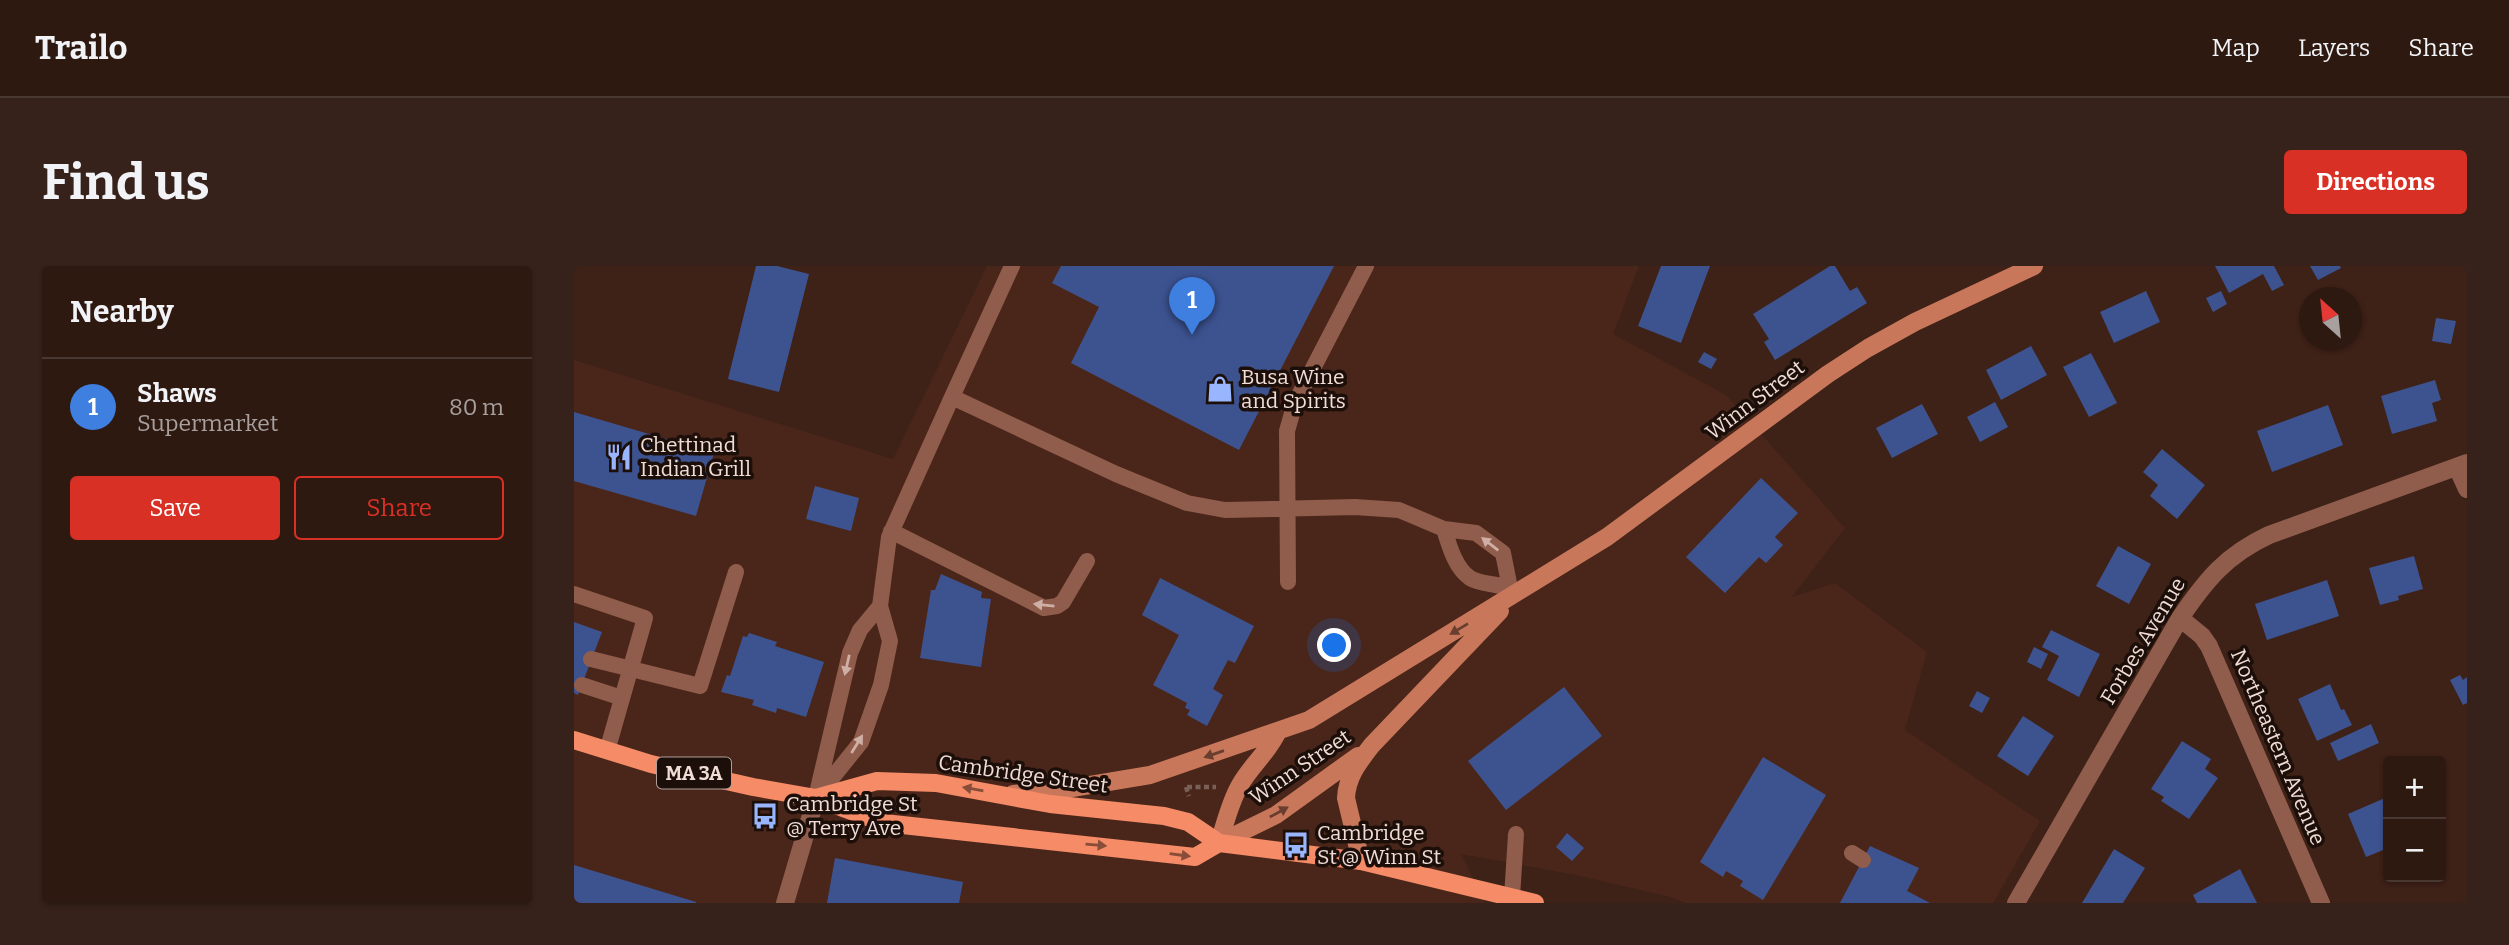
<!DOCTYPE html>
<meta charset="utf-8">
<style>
:root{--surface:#2e1911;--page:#36221a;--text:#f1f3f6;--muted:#a7a09f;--line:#493831;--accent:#d93025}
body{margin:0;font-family:Bitter,serif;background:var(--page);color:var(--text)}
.controls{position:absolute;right:21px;bottom:21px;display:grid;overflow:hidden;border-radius:7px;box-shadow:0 2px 5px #0004}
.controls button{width:63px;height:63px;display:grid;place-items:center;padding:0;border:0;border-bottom:2px solid var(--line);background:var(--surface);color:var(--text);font:35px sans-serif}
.compass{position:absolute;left:1725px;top:21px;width:63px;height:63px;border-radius:50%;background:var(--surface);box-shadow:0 2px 5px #0004;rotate:333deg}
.you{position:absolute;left:761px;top:380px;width:24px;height:24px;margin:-18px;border:5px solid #fff;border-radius:50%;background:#1a73e8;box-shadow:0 0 0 10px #1a73e833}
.badge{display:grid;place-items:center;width:46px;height:46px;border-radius:50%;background:var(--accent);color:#fff;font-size:23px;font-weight:700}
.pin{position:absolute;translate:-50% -58px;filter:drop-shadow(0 2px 4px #0008)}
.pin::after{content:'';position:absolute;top:37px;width:24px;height:21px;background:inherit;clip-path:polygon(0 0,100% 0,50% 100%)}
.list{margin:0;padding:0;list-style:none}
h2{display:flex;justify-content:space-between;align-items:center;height:91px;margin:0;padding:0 28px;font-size:30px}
h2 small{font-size:23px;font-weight:400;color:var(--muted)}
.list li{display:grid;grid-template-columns:46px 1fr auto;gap:21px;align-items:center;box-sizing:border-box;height:98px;padding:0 28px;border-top:2px solid var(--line)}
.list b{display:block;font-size:26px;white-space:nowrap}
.list p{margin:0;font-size:23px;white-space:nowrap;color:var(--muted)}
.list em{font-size:23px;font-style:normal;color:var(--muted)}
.actions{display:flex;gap:14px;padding:21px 28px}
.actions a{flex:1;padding:16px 0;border:2px solid var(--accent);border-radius:7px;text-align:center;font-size:24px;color:var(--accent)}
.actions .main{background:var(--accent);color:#fff}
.map{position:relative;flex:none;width:1893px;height:637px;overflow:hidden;border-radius:7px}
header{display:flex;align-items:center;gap:42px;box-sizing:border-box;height:98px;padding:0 35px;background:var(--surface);border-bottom:2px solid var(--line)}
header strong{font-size:33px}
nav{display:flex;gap:38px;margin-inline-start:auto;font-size:24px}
.intro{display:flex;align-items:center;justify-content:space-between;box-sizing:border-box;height:168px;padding:0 42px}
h1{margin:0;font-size:49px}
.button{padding:18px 32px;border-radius:7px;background:var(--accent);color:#fff;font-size:24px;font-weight:700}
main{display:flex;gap:42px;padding:0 42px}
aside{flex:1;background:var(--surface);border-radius:7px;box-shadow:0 2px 5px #0004}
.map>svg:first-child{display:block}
.built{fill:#4a261a}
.building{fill:#3d5390}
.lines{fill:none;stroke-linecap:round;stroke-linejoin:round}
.path{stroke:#795f56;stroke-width:4.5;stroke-dasharray:5 3.5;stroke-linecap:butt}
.service{stroke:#905c4b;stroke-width:16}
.minor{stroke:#905c4b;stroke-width:18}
.secondary{stroke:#c9775b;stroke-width:18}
.primary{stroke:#f58b67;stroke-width:18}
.oneway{fill:#cfafa5}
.oneway2{fill:#6a3e2e}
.oneway3{fill:#884d38}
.labels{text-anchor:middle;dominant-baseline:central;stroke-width:7;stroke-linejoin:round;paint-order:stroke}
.shield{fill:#1c0f0a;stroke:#b19e99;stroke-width:2}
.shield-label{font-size:19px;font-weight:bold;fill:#f1dcd6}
.poi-label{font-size:21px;fill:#f1dcd6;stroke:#1c0f0a;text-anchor:start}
.street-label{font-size:21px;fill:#f1dcd6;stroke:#1c0f0a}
</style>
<header>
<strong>Trailo</strong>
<nav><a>Map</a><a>Layers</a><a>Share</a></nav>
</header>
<div class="intro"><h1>Find us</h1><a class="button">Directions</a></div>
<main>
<aside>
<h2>Nearby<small></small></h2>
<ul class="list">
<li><span class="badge" style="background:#3f7fe0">1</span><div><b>Shaws</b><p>Supermarket</p></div><em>80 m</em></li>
</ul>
<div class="actions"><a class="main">Save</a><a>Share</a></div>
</aside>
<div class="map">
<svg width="1893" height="637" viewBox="0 0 1893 637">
<rect width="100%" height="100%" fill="#3e2117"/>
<path class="built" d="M413,0H1065L1039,68L1152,129L1271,262L1218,331L1261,317L1353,386L1331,464L1466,555L1419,637H1112L1096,631L1002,609L887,588L911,637H0V94L319,193Z"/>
<path class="building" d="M182,0H203L235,8L205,126L154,113Z
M487,0H760L665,184L497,97L525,41L478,17Z
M1087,0H1136L1107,77L1064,60Z
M1256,0H1261L1276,25L1283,21L1293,37L1201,94L1190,76L1195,73L1179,48Z
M1641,0H1700L1710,19L1698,25L1689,8L1655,27Z
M1736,0H1766L1767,2L1744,14Z
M1572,25L1586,56L1540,77L1526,46Z
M1647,25L1653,38L1639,46L1632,32Z
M1862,52L1882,55L1877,78L1858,75Z
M1457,80L1473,109L1427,134L1412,104Z
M1130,86L1143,93L1137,103L1124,96Z
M1517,87L1543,137L1515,151L1489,101Z
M1861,114L1867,134L1858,137L1863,155L1818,168L1807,130Z
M1421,136L1434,161L1406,176L1393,151Z
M1348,138L1364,168L1318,192L1302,162Z
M1754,139L1769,179L1698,206L1683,165Z
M0,146L140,187L122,250L0,215Z
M1588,183L1631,219L1603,253L1576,230L1584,219L1569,206Z
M1187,212L1224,247L1201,271L1209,279L1192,297L1185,291L1151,327L1112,291Z
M241,220L285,232L277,265L232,253Z
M1544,280L1577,298L1555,338L1522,320Z
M1840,290L1849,323L1824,330L1825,334L1806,339L1795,302Z
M367,308L408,326L407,332L417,333L407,401L346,392L357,324H361Z
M586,312L680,360L661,397L654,394L639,423L649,429L633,460L613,449L616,444L611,442L613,437L579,419L605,369L568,349Z
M1753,314L1765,350L1693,374L1681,338Z
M0,356L28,366L4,429L0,427Z
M1477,364L1526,388L1505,431L1473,414L1485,390L1468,381Z
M175,367L203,376L201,380L250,396L232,451L203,442L202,447L178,439L180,434L147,426L153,409L156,410L169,370L173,371Z
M1460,381L1474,388L1467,403L1453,396Z
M1886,409L1889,414L1893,411V437L1889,439L1876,414Z
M1756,418L1767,444L1770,443L1778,459L1743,475L1724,433Z
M990,421L1028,470L932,544L894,495Z
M1403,425L1416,432L1408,447L1395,440Z
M1449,450L1480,470L1454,510L1423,490Z
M1797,458L1805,477L1764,495L1756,477Z
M1608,475L1637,493L1631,503L1644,512L1615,553L1587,535L1590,531L1577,523Z
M1189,491L1252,529L1189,634L1166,620L1169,615L1152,605L1149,611L1126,596Z
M1811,532L1814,538V582L1792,591L1774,548Z
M993,567L1010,582L998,595L982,581Z
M1296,580L1345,602L1333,625L1356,637H1266Z
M1540,583L1571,602L1549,637H1508Z
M261,592L389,616L385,637H253Z
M0,599L122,636V637H0Z
M1666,603L1683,637H1623L1619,629Z"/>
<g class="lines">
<path class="path" d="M612,521L615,530
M613,521H642"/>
<path class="service" d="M378,131L438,0
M870,263C875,279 881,302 896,312C908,320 929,316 943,327
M317,265L470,342L483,340L489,336L513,295
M714,316L713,165L721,137L792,0
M0,328L71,352L33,485
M17,393L126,420L162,306
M8,419L48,432
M243,527L276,387L286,364L306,340
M242,532L287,476L307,419L316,375L306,340L315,271L378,131L542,208L613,237L651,244L781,241L825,244L870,263L902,267L929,287L936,322
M1278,587L1289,594
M938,631L942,568"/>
<path class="minor" d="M1883,201L1893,223
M1606,352L1628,370L1635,380L1747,637
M211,637L242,532
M1442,637L1606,352C1632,314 1652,289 1695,269L1893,197"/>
<path class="secondary" d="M439,528L486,524L576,509L735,454L1033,271L1254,108L1294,82L1341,56L1460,0
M645,577L702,549L784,490
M645,577C651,558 656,536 666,519C678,498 694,487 704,465
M787,595L772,532C773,510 785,496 798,479L926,345"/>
<path class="primary" d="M0,474L77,498L179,521L242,532L310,557L621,591L645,577
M242,532L303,515L362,517L476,538L590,550L614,556L645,577L787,595L961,637"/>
</g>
<defs><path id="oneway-solid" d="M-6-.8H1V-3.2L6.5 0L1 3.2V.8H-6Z" transform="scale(1.75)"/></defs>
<g class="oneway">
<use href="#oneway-solid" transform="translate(916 278) rotate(-142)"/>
<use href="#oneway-solid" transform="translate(470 339) rotate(-174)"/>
<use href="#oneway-solid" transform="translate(273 399) rotate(103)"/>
<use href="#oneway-solid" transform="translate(283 478) rotate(-58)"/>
</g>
<g class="oneway2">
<use href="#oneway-solid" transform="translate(885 363) rotate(149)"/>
<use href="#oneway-solid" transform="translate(640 488) rotate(161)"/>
<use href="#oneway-solid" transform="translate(705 546) rotate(-29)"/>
</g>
<g class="oneway3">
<use href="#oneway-solid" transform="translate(399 523) rotate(-170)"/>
<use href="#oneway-solid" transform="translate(522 579) rotate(5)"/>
<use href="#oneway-solid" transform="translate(606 589) rotate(8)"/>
</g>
<defs>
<g id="shop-bare" transform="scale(2.1)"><path d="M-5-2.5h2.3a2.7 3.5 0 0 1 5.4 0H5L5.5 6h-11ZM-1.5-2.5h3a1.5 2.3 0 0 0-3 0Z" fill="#99b5fd" stroke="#1c0f0a" stroke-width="2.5" paint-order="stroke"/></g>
<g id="restaurant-bare" transform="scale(2.1)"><path d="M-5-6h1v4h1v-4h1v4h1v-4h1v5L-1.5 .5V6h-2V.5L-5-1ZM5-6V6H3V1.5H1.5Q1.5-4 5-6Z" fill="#99b5fd" stroke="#1c0f0a" stroke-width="2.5" paint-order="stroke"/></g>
<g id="bus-bare" transform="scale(2.1)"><path d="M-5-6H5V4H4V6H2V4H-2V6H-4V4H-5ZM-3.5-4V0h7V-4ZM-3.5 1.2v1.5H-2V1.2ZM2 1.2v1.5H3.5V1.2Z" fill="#99b5fd" stroke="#1c0f0a" stroke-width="2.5" paint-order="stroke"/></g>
</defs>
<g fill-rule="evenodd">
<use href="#shop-bare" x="646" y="123"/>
<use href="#restaurant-bare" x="45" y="191"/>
<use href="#bus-bare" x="191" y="550"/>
<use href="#bus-bare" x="722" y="579"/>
</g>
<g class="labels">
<rect class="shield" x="83" y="491.5" width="74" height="31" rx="5"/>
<g class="shield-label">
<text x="120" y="507">MA 3A</text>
</g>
<g class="poi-label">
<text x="667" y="111">Busa Wine<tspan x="667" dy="24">and Spirits</tspan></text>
<text x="66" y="179">Chettinad<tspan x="66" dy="24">Indian Grill</tspan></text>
<text x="212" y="538">Cambridge St<tspan x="212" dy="24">@ Terry Ave</tspan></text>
<text x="743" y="567">Cambridge<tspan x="743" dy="24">St @ Winn St</tspan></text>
</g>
<g class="street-label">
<text transform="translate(1181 134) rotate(-37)">Winn Street</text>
<text transform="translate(1569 375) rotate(-59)">Forbes Avenue</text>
<text transform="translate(1704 481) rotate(67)">Northeastern Avenue</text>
<text transform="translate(726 501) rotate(-34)">Winn Street</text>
<text transform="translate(449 508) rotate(8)">Cambridge Street</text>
</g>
</g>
</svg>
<div class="controls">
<button>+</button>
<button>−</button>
</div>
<svg class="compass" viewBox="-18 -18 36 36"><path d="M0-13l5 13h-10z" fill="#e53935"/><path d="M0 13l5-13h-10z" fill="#a7a09f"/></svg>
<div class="you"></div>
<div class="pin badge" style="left:618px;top:69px;background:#3f7fe0">1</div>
</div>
</main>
